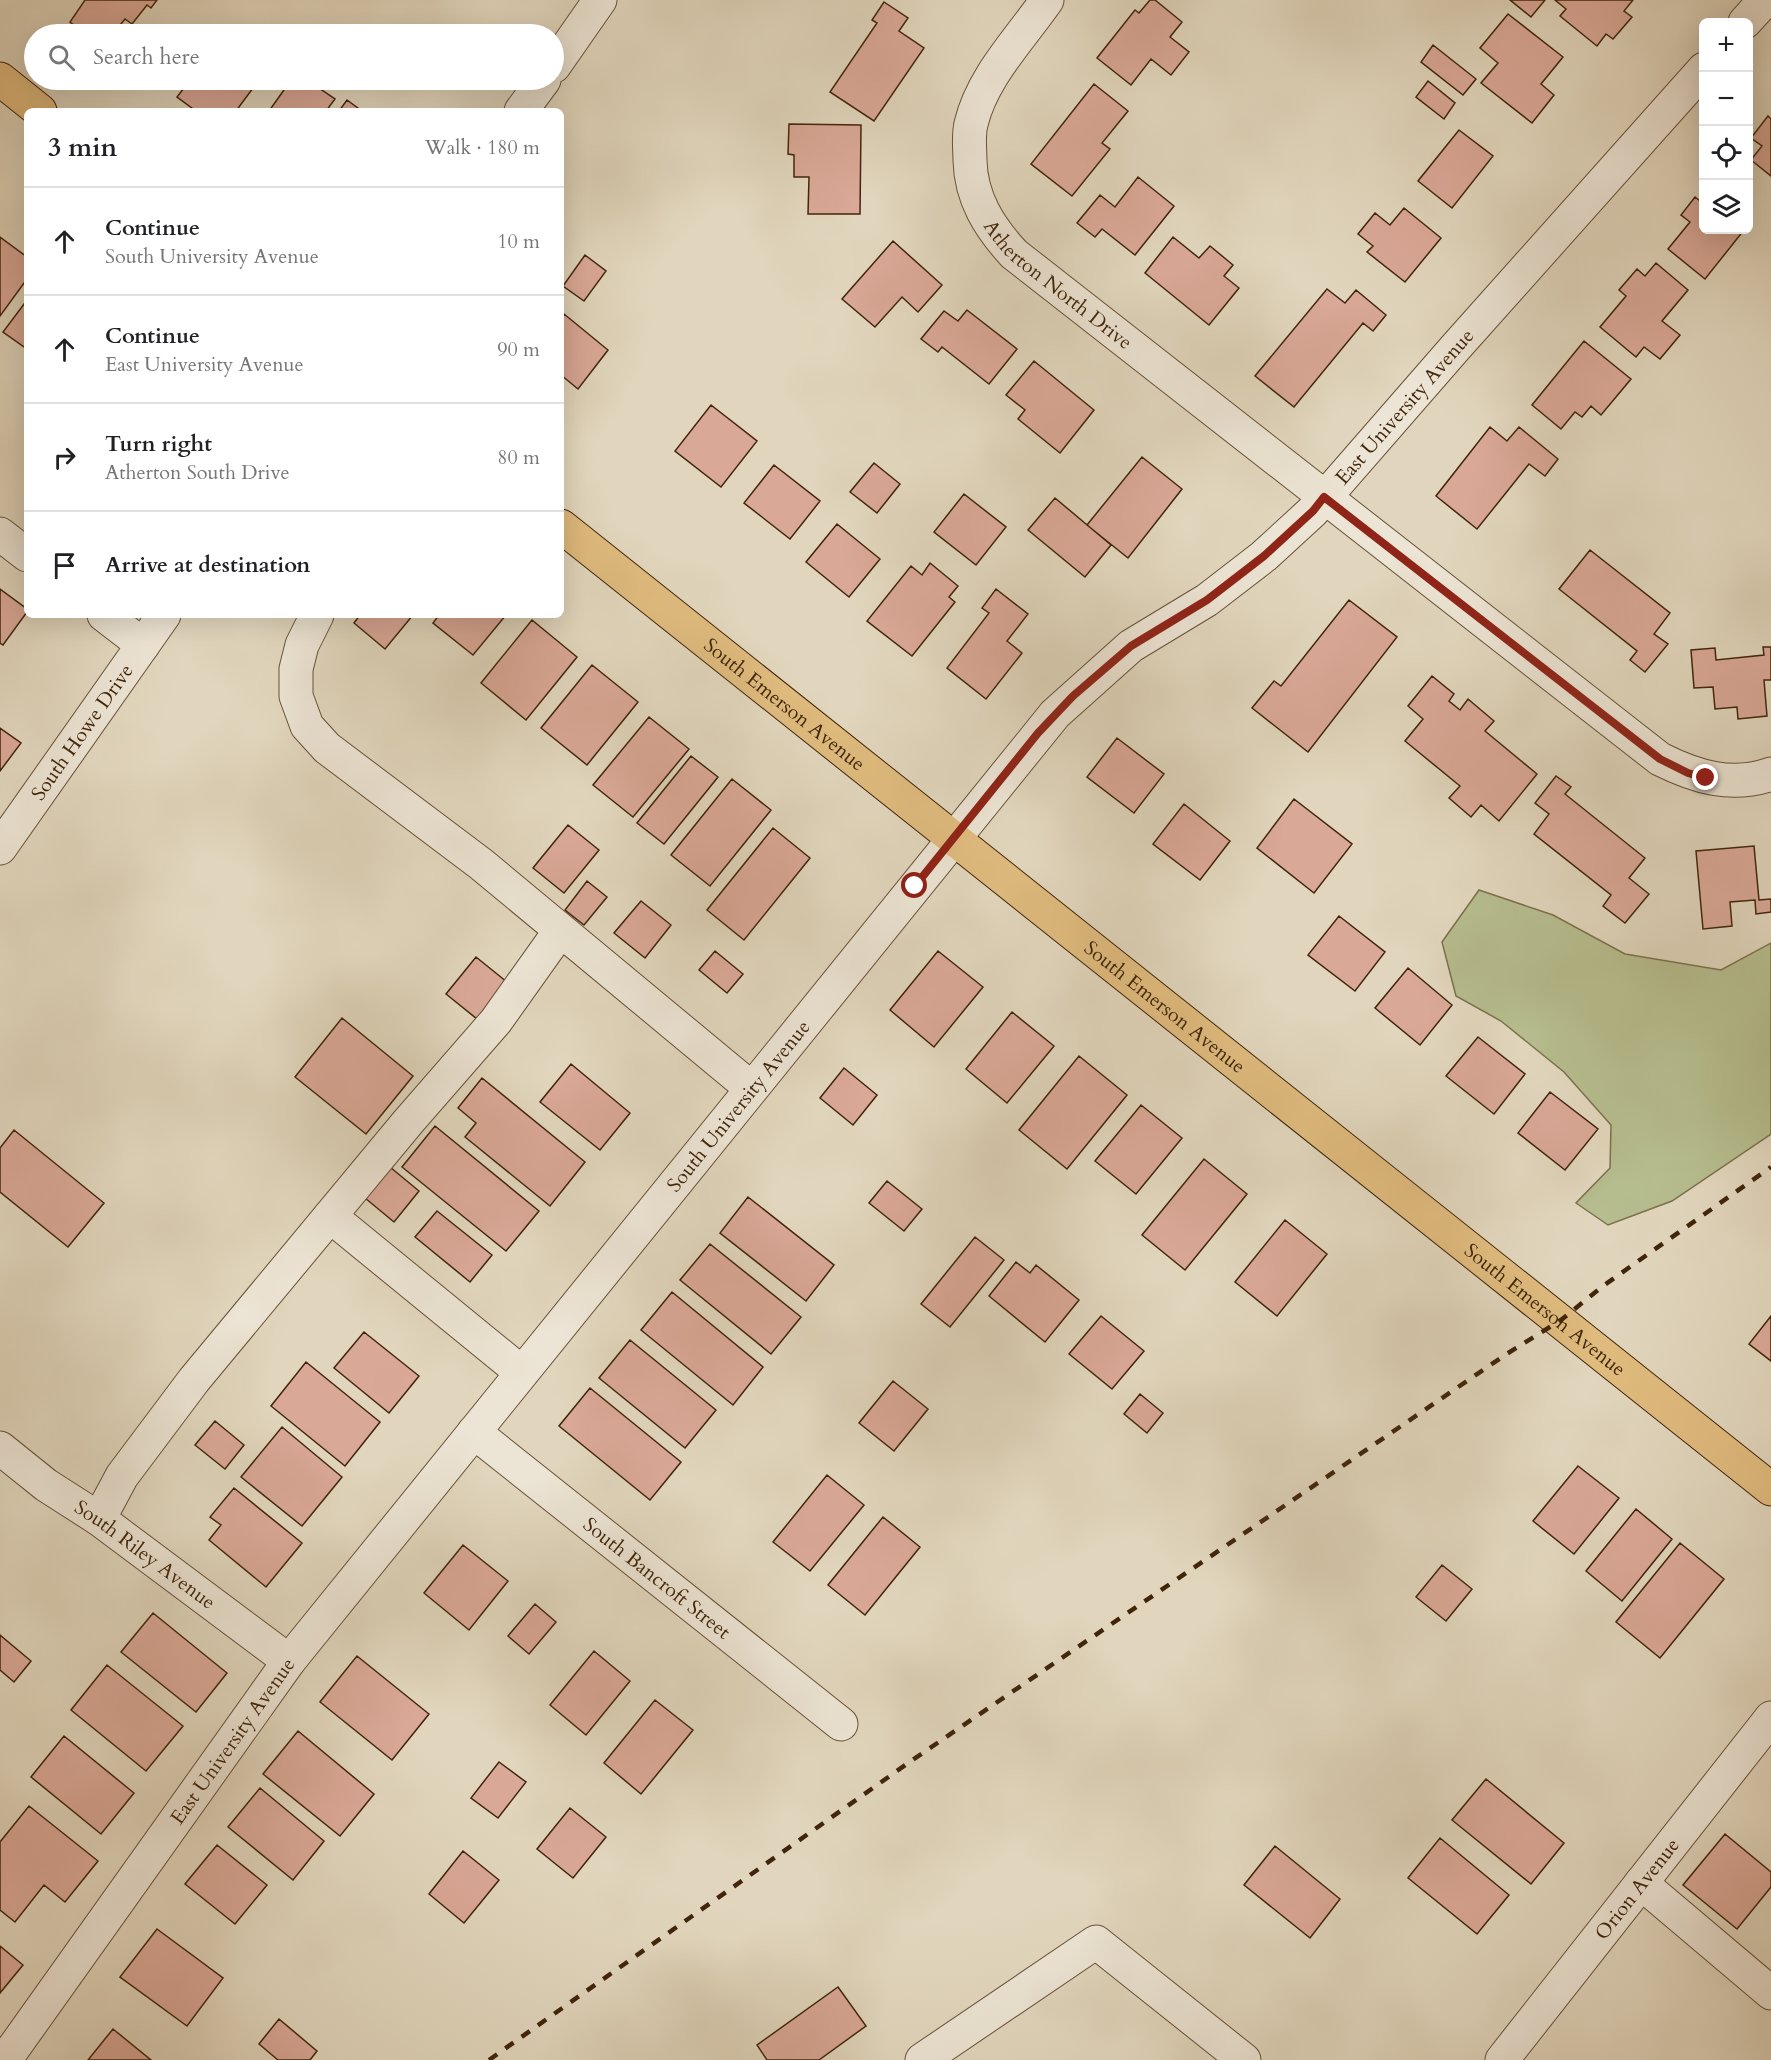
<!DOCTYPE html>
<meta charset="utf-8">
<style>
:root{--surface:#fff;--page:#f6f6f6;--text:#202124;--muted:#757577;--line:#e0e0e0}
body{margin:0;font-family:Cardo,serif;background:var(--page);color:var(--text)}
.controls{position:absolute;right:18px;top:18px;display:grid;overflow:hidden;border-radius:9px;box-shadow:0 6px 24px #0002}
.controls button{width:54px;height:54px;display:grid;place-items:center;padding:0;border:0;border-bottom:2px solid var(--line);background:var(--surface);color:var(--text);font:30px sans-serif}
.stop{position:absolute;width:18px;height:18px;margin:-14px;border:4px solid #8f2418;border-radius:50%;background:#fff}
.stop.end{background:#8f2418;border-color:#fff;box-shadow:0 2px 6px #0008}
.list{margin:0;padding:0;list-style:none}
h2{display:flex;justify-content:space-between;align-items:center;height:78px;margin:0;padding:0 24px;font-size:26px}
h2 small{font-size:20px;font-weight:400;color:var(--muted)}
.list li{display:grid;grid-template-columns:39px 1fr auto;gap:18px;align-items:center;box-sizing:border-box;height:108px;padding:0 24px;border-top:2px solid var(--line)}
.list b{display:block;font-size:22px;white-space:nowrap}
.list p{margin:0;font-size:20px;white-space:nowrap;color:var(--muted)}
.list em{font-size:20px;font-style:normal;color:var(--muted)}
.icon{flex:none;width:33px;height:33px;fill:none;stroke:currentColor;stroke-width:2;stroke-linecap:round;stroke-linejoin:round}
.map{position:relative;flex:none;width:1771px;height:2060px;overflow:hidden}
.search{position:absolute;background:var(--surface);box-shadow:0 6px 24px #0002;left:24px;top:24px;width:540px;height:66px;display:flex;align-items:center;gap:15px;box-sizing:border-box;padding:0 21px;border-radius:33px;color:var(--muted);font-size:22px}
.panel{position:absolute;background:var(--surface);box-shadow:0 6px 24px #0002;left:24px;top:108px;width:540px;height:510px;border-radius:9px}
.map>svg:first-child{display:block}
.green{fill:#b6bd8e;stroke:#7b714c;stroke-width:1.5}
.building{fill:#daa897;stroke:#40250b;stroke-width:1.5}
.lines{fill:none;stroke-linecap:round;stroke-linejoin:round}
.minor-casing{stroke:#685138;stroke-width:35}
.major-casing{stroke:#40250b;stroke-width:35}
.minor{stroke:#ece4d4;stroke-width:33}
.major{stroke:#e0bb7e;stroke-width:33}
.rail{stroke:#40250b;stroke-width:4.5;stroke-dasharray:10 10;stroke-linecap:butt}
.route{stroke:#8f2418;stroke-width:8}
.labels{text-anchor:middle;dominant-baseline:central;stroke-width:6;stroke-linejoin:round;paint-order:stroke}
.street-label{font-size:20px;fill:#40250b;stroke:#ece4d4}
</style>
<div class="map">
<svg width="1771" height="2060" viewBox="0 0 1771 2060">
<rect width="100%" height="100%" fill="#e1d6bd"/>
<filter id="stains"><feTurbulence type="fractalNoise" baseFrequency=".00333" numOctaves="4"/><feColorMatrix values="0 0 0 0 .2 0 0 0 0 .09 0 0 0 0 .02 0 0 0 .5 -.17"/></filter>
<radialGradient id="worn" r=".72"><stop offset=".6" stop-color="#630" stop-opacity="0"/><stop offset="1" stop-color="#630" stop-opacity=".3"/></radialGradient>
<path class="green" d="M1479,890L1553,915L1625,954L1721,970L1771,943V1134L1672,1201L1608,1225L1576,1203L1610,1168L1611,1125L1564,1072L1501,1021L1456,996L1442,942Z"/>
<path class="building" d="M85,0H157L151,8L147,5L132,24L125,19L113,34H85L70,22Z
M1150,0H1155L1182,22L1170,37L1189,52L1171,75L1151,59L1131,85L1097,58L1135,10L1139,13Z
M1510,0H1545L1531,17Z
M1555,0H1633L1624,11L1632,17L1613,39L1606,34L1597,46L1560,16L1566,9Z
M884,2L908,18L899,31L924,48L874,121L830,92L877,23L872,20Z
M1508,14L1563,57L1541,84L1554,95L1532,123L1481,83L1498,63L1480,48Z
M1433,45L1476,79L1463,95L1421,62Z
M190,80H259L236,111H196L177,97Z
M291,80H307L335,99L326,111H269Z
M1428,81L1455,103L1444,119L1416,97Z
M1094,84L1128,111L1102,143L1110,149L1072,196L1031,164Z
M347,100L362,111H339Z
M1768,116L1771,119V176L1751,160L1762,146L1751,138Z
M789,124L861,125L860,214H808L809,177H794V155L788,154Z
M1459,130L1493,156L1452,208L1418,181Z
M1138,177L1174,206L1135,255L1102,229L1095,237L1077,223L1100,195L1115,207Z
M1695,197L1704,204V230H1744L1705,279L1668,249L1690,222L1681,215Z
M1404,208L1441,238L1405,282L1367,252L1373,246L1358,234L1375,213L1390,225Z
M0,237L27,257V279L0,316Z
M1173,237L1199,258L1210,246L1233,265L1224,276L1239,288L1209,325L1145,273Z
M893,241L942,285L918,312L902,297L875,327L842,299Z
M585,255L606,271L584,301L563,286Z
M1656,263L1688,290L1662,321L1680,335L1660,359L1644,347L1636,357L1600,327L1626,296L1619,290L1637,269L1645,276Z
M1327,289L1345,303L1356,290L1386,315L1373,331L1363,323L1294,407L1255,376Z
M27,300V349L3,332Z
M967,310L1017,349L989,384L942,347L938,352L921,339L944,311L958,321Z
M564,314L608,350L578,389L561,375V318Z
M1584,341L1631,379L1601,415L1591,406L1582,417L1575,412L1561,429L1532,405Z
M1034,361L1094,410L1060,453L1018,419L1025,410L1006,395Z
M711,405L757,441L721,487L675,451Z
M1490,427L1507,441L1519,427L1558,459L1545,476L1529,464L1477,529L1436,496Z
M1142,457L1182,489L1128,558L1087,525Z
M874,463L900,484L877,513L850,492Z
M774,465L820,501L790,539L744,503Z
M964,494L1006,527L976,565L934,532Z
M1055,498L1111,545L1085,577L1028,530Z
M837,524L880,559L849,597L806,562Z
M1590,550L1670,613L1654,634L1668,644L1645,672L1630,660L1637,651L1559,589Z
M930,563L958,586L949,597L955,602L912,656L867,621L911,566L922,575Z
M0,589L27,609V612L3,645L0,643Z
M996,589L1028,614L1007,641L1022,653L986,699L947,668L989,613L982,608Z
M1349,600L1397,637L1308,752L1252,708L1274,681L1281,686Z
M360,615H413L385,649L354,623Z
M439,615H506L473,655L433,623Z
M532,620L577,657L526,720L481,683Z
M1763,647H1771V680H1764L1767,716L1738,719L1737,707L1715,709L1713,687L1694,688L1691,650L1715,648L1716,660L1764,655Z
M592,665L638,702L587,765L541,728Z
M1432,676L1454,694L1449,701L1460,710L1468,699L1494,721L1485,731L1537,774L1499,821L1481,805L1471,817L1449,798L1460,786L1405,741L1423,719L1408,706Z
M649,717L689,749L633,817L593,785Z
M0,728L21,743L0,771Z
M1117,738L1164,774L1134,813L1087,777Z
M691,756L718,777L664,844L637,823Z
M1556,776L1571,787L1565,794L1645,858L1629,878L1649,894L1625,923L1603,906L1611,895L1534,834L1549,814L1535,803Z
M732,779L771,810L710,886L671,855Z
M1294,799L1352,844L1314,893L1257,848Z
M1184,804L1230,841L1200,880L1153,844Z
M568,825L599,850L564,893L533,868Z
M773,828L810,858L744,940L707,910Z
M1754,846L1759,900L1771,899V912L1756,914L1755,900L1730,902L1732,926L1703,929L1696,851Z
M587,881L607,897L584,925L565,910Z
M641,901L671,925L645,958L614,933Z
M1339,916L1385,952L1355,991L1308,955Z
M715,951L743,974L727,993L699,970Z
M938,951L983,987L934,1047L890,1010Z
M476,957L507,982L477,1019L446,994Z
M1408,968L1452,1005L1420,1045L1375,1008Z
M1012,1012L1054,1046L1007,1103L966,1069Z
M342,1018L413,1076L366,1134L295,1077Z
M1478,1037L1525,1074L1494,1114L1446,1076Z
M1079,1056L1127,1095L1067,1169L1019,1130Z
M571,1064L630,1113L600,1150L540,1102Z
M844,1068L877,1095L853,1125L820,1098Z
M482,1078L585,1162L550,1206L465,1137L476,1123L458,1108Z
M1550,1092L1598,1129L1565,1170L1518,1133Z
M1141,1105L1182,1138L1136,1194L1095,1161Z
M435,1126L539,1211L506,1251L402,1167Z
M14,1130L104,1203L68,1247L0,1192V1148Z
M1204,1159L1247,1194L1185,1270L1142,1235Z
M390,1167L419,1191L394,1222L365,1198Z
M887,1181L922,1209L904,1231L869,1203Z
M748,1197L834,1265L806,1301L720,1233Z
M437,1211L492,1255L470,1282L415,1237Z
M1285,1220L1327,1254L1277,1316L1235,1282Z
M975,1237L1004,1260L950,1327L921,1304Z
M710,1244L801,1317L771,1354L680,1280Z
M1016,1262L1030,1273L1036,1265L1079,1300L1045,1342L989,1296Z
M672,1292L763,1367L733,1405L641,1330Z
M1101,1316L1144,1351L1112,1389L1069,1354Z
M1771,1316V1361L1749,1344Z
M364,1332L419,1376L389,1413L334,1368Z
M630,1340L716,1410L685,1448L599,1378Z
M306,1362L380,1422L345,1466L271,1406Z
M893,1381L928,1409L894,1451L859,1423Z
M590,1388L681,1462L650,1500L559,1426Z
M1140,1394L1163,1413L1147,1433L1124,1414Z
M215,1421L244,1445L225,1469L195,1445Z
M282,1427L342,1477L302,1526L241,1477Z
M1578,1466L1619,1498L1574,1554L1533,1521Z
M827,1475L864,1505L810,1571L773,1542Z
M234,1488L302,1543L266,1587L209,1540L221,1525L210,1517Z
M1636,1509L1672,1539L1622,1601L1586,1571Z
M883,1517L920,1547L865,1615L828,1585Z
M1680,1543L1724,1579L1660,1658L1616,1622Z
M463,1545L508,1581L469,1630L424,1593Z
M1442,1565L1472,1589L1446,1621L1416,1597Z
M535,1604L556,1622L529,1654L508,1636Z
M153,1613L227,1673L196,1712L121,1652Z
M0,1635L31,1661L14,1682L0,1670Z
M594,1651L630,1681L586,1735L550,1705Z
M357,1656L429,1714L392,1760L320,1702Z
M107,1665L183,1726L146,1771L71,1710Z
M655,1700L693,1730L641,1794L604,1763Z
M298,1731L374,1794L340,1836L263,1774Z
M64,1736L134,1793L101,1834L31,1777Z
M499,1762L526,1782L498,1818L471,1798Z
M1486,1779L1564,1843L1531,1884L1452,1820Z
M260,1788L324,1841L293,1880L228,1827Z
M29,1806L98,1861L65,1902L44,1885L15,1922L0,1910V1842Z
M570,1808L606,1837L573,1878L537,1849Z
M1725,1834L1771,1872V1887L1737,1929L1683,1885Z
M1440,1838L1509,1895L1477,1934L1408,1878Z
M217,1845L267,1885L235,1924L185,1884Z
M1275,1846L1340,1899L1310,1938L1244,1885Z
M463,1851L499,1880L464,1923L429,1894Z
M157,1929L223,1978L187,2026L120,1977Z
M0,1946L23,1965L0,1993Z
M838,1987L866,2026L819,2060H767L757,2045Z
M279,2019L317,2051L310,2060H278L259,2044Z
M113,2029L151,2060H88Z"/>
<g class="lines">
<g class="minor-casing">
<g id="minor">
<path id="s1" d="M1047,0C1020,39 982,77 971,124C968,136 970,149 970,161C971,198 989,227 1014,254L1660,759C1696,777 1732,788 1771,774"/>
<path d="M1745,22L1765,0"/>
<path d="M554,66L600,0"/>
<path d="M521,111L544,80"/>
<path d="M0,534L27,555"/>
<path d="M104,615L143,645"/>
<path d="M317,615L302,645L296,669V696L307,726L327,748L481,864L751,1088"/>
<path id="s2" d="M0,848L164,615"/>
<path d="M330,1216L521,1372"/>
<path id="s3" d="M474,1432L841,1724"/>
<path id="s4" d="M0,1448L46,1485L99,1519L289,1661"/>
<path d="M99,1519L122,1476L194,1380L408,1122L496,1021L560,931"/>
<path d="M1641,1883L1771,1993"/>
<path id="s5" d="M5,2060L289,1661L1055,714L1131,646L1207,600L1264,556L1313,511L1455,348L1704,69"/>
<path d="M922,2060L1096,1942L1244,2060"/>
<path id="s6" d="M1502,2060L1771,1718"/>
</g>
</g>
<g class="major-casing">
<g id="major">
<path d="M0,79L40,111"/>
<path id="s7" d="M561,526L1771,1489"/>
</g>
</g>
<use href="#minor" class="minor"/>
<use href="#major" class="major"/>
<path class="rail" d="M489,2060L911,1761L1505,1355L1561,1320L1603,1286L1771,1167"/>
</g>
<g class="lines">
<path class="route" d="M915,886L1038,733L1073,696L1131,646L1207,600L1264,556L1313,511L1324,497L1660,759L1688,773L1706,778"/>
</g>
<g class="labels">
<g class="street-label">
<text stroke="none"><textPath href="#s1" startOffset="342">Atherton North Drive</textPath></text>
<text stroke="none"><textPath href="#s5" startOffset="2176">East University Avenue</textPath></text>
<text stroke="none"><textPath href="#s7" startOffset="286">South Emerson Avenue</textPath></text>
<text stroke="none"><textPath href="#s2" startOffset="142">South Howe Drive</textPath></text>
<text stroke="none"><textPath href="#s7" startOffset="772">South Emerson Avenue</textPath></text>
<text stroke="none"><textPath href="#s5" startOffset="1204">South University Avenue</textPath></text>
<text stroke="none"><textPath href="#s7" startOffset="1258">South Emerson Avenue</textPath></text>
<text stroke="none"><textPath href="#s4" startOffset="180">South Riley Avenue</textPath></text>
<text stroke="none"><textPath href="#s3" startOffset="234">South Bancroft Street</textPath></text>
<text stroke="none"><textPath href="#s5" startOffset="392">East University Avenue</textPath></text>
<text stroke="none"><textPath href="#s6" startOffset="218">Orion Avenue</textPath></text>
</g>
</g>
<rect width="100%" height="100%" filter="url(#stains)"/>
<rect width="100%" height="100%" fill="url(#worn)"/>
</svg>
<div class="controls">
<button>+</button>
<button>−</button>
<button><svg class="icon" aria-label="locate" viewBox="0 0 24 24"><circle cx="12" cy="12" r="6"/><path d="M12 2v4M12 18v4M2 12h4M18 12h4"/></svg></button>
<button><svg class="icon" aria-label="layers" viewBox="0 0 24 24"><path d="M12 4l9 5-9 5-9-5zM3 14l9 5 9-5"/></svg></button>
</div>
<div class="stop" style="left:915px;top:886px"></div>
<div class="stop end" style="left:1706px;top:778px"></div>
<div class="search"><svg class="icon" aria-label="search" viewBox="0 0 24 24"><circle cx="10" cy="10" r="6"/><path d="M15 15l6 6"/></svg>Search here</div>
<section class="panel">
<h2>3 min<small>Walk · 180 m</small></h2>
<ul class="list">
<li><svg class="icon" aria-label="ahead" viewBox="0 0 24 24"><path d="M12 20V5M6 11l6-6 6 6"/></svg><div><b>Continue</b><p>South University Avenue</p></div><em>10 m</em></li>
<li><svg class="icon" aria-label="ahead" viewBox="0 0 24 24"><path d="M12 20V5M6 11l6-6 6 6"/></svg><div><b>Continue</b><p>East University Avenue</p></div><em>90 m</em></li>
<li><svg class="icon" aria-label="right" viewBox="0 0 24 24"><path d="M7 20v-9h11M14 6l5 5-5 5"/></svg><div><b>Turn right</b><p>Atherton South Drive</p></div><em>80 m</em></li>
<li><svg class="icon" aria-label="arrive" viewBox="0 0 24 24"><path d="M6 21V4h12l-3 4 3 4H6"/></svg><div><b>Arrive at destination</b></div></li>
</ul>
</section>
</div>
